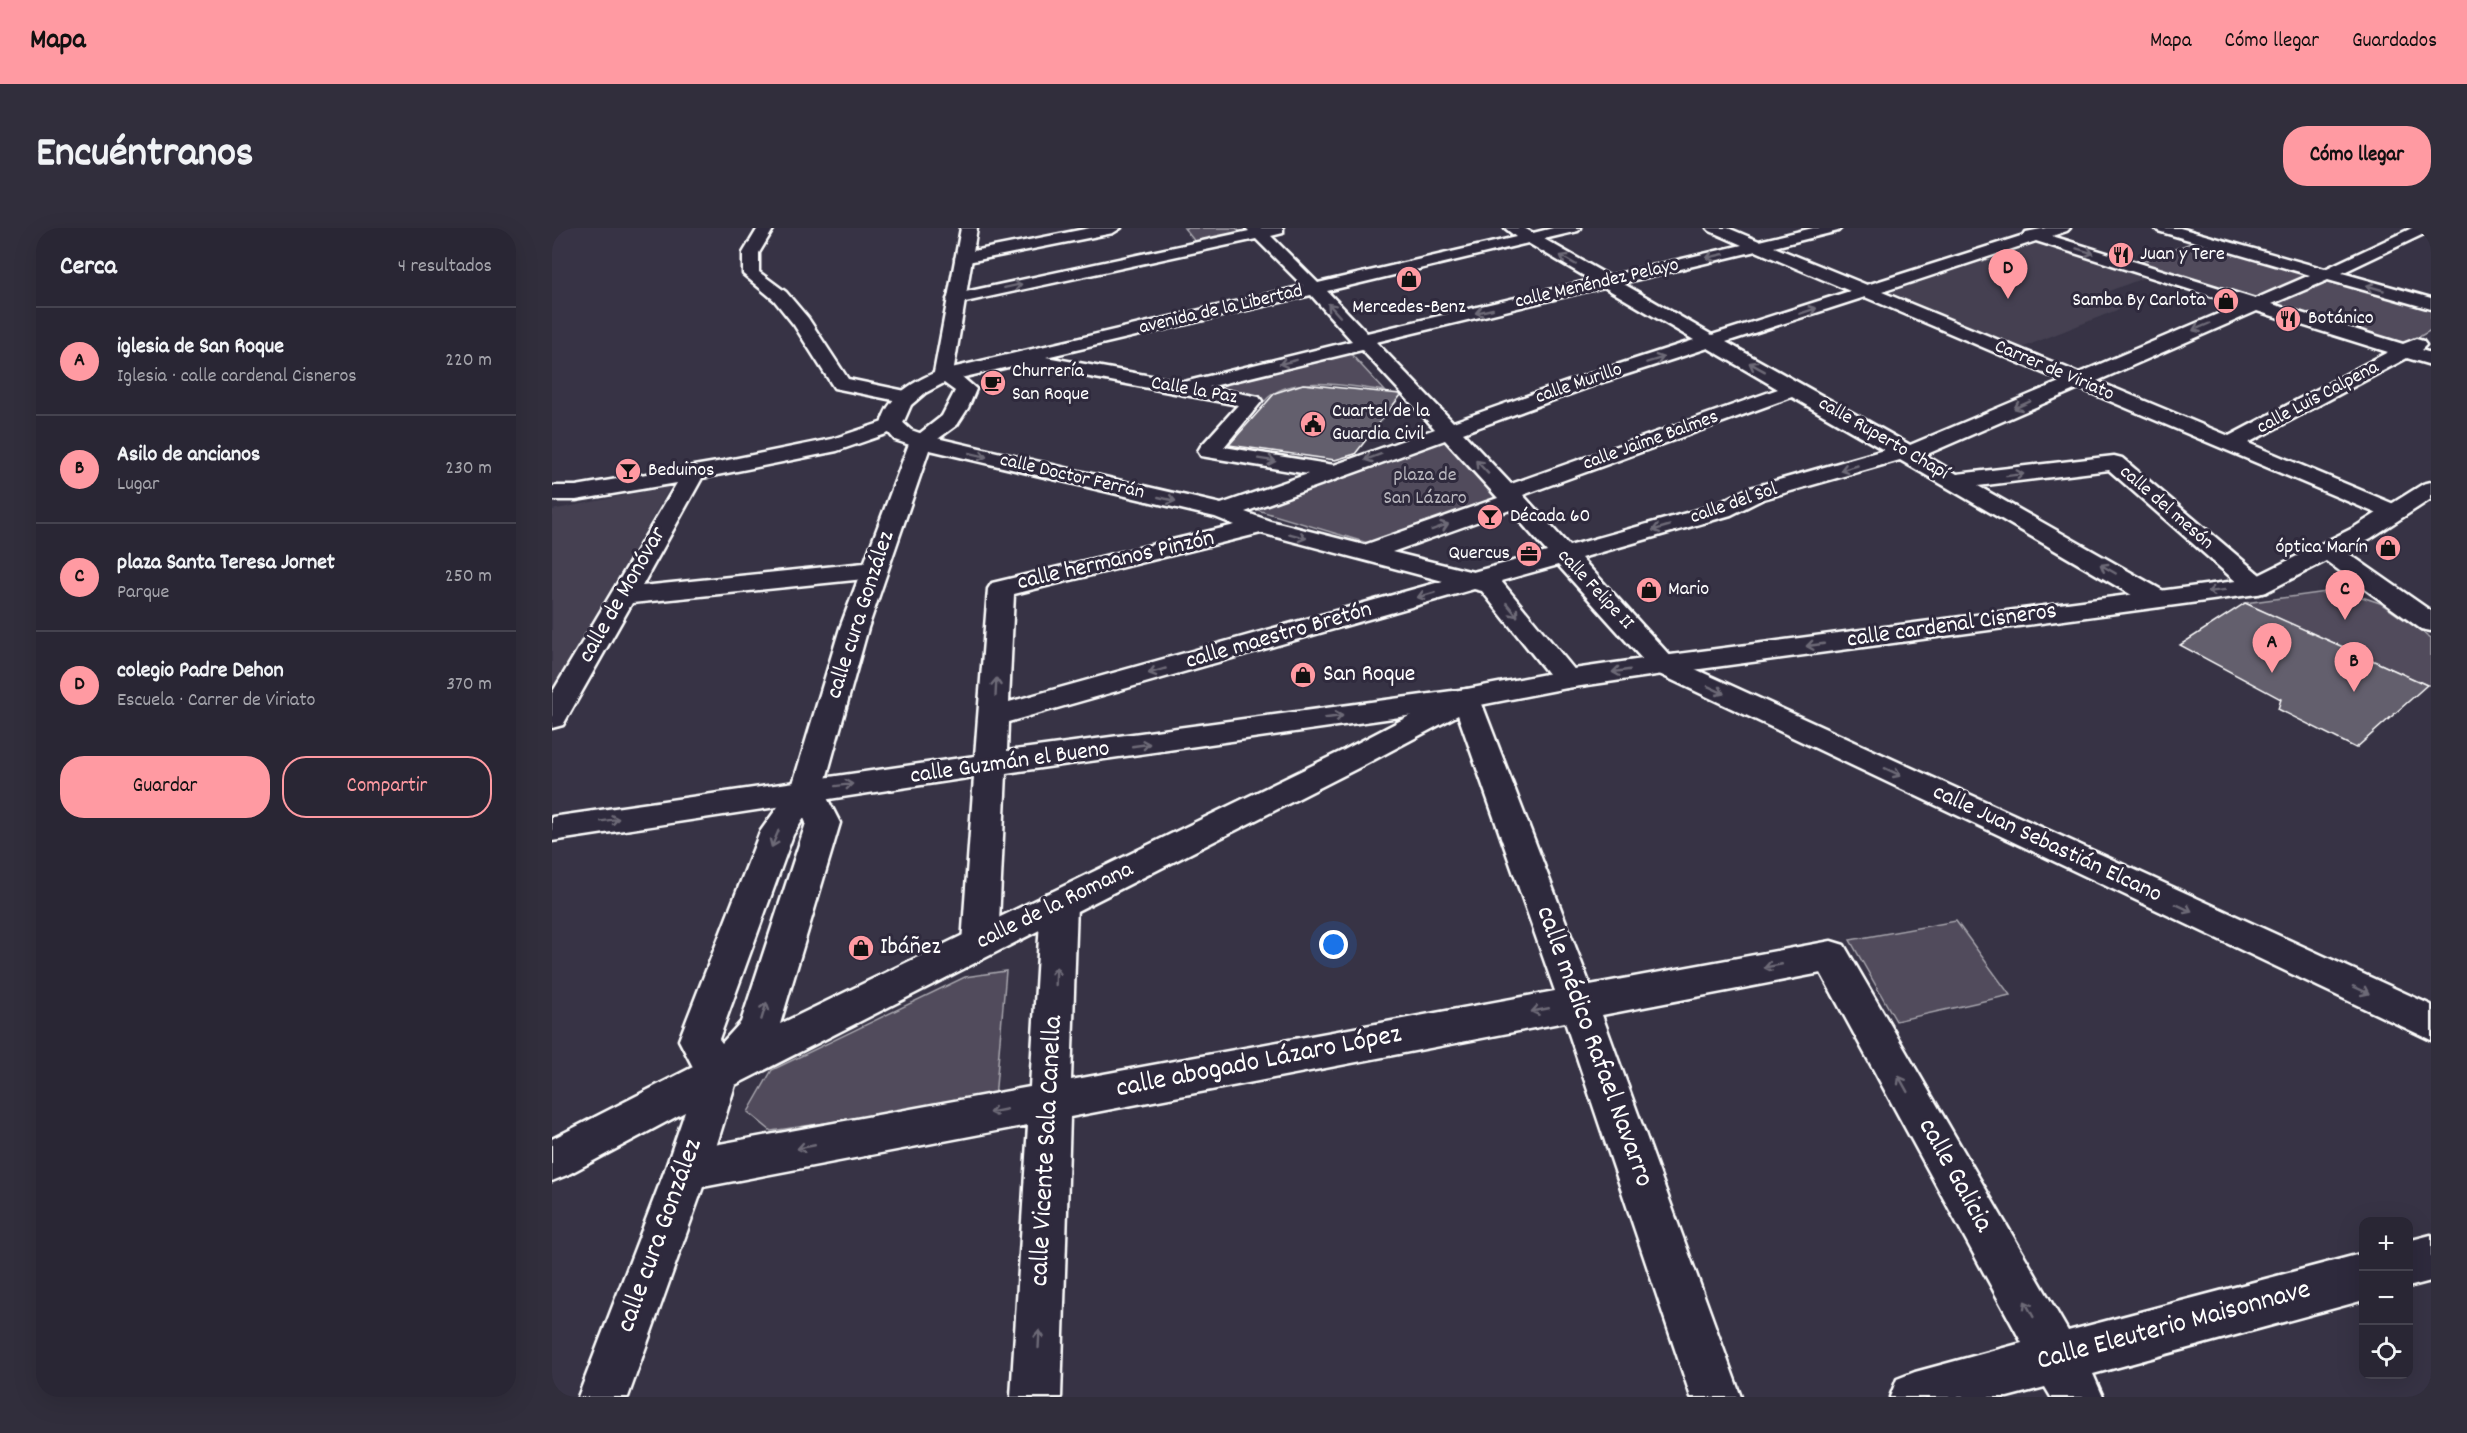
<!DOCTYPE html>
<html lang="es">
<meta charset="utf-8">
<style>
:root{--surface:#292634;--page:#312e3c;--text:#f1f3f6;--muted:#a5a5ac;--line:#45434f;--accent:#ff9aa2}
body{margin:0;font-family:Dekko,sans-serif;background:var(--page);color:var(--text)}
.controls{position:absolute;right:18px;bottom:18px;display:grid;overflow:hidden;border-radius:12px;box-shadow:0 6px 24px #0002}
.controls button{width:54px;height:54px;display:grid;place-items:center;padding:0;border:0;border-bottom:2px solid var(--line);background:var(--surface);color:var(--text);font:30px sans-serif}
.you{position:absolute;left:782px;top:717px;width:21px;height:21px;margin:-15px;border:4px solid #fff;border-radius:50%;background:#1a73e8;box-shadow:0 0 0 9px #1a73e833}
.badge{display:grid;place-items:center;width:39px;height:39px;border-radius:50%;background:var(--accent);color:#111;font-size:20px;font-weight:700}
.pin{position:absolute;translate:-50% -50px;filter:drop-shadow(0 2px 3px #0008)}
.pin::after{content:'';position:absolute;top:32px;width:21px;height:18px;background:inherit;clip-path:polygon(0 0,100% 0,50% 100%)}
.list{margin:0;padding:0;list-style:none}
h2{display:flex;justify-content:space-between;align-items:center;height:78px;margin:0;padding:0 24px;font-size:26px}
h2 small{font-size:20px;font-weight:400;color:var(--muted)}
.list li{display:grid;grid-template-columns:39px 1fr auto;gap:18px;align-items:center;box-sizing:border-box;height:108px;padding:0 24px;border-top:2px solid var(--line)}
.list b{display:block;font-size:22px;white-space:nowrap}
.list p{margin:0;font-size:20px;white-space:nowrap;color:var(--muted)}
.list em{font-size:20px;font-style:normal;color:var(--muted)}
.actions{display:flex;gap:12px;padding:18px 24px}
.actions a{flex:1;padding:14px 0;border:2px solid var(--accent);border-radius:24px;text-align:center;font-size:21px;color:var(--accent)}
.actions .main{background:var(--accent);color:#111}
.icon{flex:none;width:33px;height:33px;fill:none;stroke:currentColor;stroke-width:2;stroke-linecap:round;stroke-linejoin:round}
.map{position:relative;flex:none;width:1879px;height:1169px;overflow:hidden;border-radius:24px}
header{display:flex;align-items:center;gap:36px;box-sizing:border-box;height:84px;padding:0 30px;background:var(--accent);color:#111}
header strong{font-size:28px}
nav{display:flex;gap:33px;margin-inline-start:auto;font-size:21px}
.intro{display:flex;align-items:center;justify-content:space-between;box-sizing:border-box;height:144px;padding:0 36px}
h1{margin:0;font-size:42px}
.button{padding:15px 27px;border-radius:24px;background:var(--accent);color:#111;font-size:21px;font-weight:700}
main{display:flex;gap:36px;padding:0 36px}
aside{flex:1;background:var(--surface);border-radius:24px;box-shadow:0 6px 24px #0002}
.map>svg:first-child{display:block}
.built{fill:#444051}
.green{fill:#514c5c;stroke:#a8a6ae;stroke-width:1.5}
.building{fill:#635f6d;stroke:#fff;stroke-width:1.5}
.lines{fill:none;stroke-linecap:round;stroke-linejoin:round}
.street-casing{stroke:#fff;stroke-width:5}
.secondary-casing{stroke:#fff;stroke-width:5}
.street{fill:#2f2a3d;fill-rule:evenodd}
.secondary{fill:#2f2a3d;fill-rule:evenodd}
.oneway{stroke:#6d6a77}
.labels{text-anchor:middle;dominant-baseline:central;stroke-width:6;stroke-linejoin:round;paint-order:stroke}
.far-poi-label{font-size:20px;fill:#fff;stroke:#2f2a3d;text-anchor:start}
.far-street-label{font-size:20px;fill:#fff;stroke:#2f2a3d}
.far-park-label{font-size:20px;fill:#b9b7be;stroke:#2f2a3d}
.street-label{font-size:24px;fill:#fff;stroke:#2f2a3d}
.poi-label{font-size:24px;fill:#fff;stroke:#2f2a3d;text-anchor:start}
.near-street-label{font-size:28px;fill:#fff;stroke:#2f2a3d}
</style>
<header>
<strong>Mapa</strong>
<nav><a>Mapa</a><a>Cómo llegar</a><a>Guardados</a></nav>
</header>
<div class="intro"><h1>Encuéntranos</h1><a class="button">Cómo llegar</a></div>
<main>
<aside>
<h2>Cerca<small>4 resultados</small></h2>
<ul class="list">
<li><span class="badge">A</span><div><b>iglesia de San Roque</b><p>Iglesia · calle cardenal Cisneros</p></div><em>220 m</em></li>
<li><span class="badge">B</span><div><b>Asilo de ancianos</b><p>Lugar</p></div><em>230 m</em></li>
<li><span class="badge">C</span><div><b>plaza Santa Teresa Jornet</b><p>Parque</p></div><em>250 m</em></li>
<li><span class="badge">D</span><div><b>colegio Padre Dehon</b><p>Escuela · Carrer de Viriato</p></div><em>370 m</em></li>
</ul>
<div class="actions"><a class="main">Guardar</a><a>Compartir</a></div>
</aside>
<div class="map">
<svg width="1879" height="1169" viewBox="0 0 1879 1169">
<rect width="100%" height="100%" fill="#373345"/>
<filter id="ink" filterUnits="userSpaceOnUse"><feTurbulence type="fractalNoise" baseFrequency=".0167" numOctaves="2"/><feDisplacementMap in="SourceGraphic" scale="12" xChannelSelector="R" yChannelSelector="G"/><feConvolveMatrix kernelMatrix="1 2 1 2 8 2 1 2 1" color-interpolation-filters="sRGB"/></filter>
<g filter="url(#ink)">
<path class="built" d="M1483,15H1493L1597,48L1549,66L1580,76L1467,121L1336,66V64Z
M119,258L0,460V282Z"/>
<path class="green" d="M632,0H684L689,5L644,15Z
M1646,12L1879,79V102L1850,119L1584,36Z
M798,125L833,163C799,159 737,144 713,173L664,163L661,157Z
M892,213L948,273L819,316L702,281Z
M1789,362L1828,375L1879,410V457H1875L1693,375Z
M1404,693L1458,767L1344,793L1298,712Z
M454,743L443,870L219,903L196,884L220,842L413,749Z"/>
<path class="building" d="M751,156L848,166L849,167L803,226L783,232L677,217L723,165Z
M1693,375L1791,419L1875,457L1804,520L1726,481L1729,471L1628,417Z"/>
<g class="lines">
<g class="street-casing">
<path id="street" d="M206,0H222L207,25V44L234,64L256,90L296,151L363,165L366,169L363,173L356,175L282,160L242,97L222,72L191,46V25Z
M538,0H569L561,5L411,35L403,30L411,25Z
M694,0H731V5L719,8L766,55L964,9L953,0H972L981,5L1001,0H1029L1026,3L992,11L1057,48L1190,17L1158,3L1155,0H1176L1207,13L1261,0H1289L1286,3L1222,19L1315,57L1472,7L1474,4L1494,0H1518L1515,3L1500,8L1703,71L1758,47L1606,3L1603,0H1628L1773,41L1860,0H1879L1878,3L1790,45L1879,70V81L1776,52L1720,76L1851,116L1864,111L1871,113L1874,117L1869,122L1879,125V137L1855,130L1696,215L1849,279L1853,284L1849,289L1841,291L1833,289L1527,160L1373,227L1405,246L1562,228L1570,230L1714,352L1718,358L1714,364L1705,366L1696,364L1557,242L1426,258L1615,365L1619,371L1615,377L1606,379L1597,377L1348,232L1211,271L1179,287L1029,330L1121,431L1879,777V812L1101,443L1006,337L949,353L1025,445L1030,451L1025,457L1015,460L1005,457L930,363L922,361L456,494L455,523L915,461L925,463L1038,757L1279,713L1292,717L1516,1103L1812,1025V1072L1541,1146L1551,1169H1499L1493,1159L1455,1169H1338L1345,1151L1363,1144L1470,1115L1269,745L1050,787L1189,1169H1139L1013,794L518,889L509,1169H459L476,897L135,962L120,956L113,942L120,928L135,922L478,859L489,676L494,666L507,662L520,666L525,676L519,852L1003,763L904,481L454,545L446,715L441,725L428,730L415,725L410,715L422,549L0,613V589L423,528L436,361L440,355L683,297L663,289L361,218L343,212L337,205L285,223L150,250L90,358L322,334L331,337L335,342L331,347L322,350L80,375L11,497L0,500V465L125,255L24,272H0V258H24L171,233L280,211L340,191L348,192L359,202L376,208L669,276L756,246L649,228L646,223L649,218L686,177L469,136L391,154L384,152L381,148L384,144L391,142L751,58L704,11L404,76L398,75L395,71L398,67L404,66L697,3ZM1484,13L1687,77L1527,145L1330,64ZM976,15L1039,52L815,105L775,63ZM1204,23L1298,63L1160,107L1070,55ZM1052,59L1142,112L1040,145L901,194L824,114ZM759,67L800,113L632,154L494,129ZM1313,69L1510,153L1358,217L1174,114ZM1705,83L1836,124L1677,208L1545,153ZM1156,120L1226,161L959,256L911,205L1054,153ZM810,122L883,201L782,237L672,219L710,173L707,169L657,159ZM1240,169L1332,222L1195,261L1163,277L1017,318L971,267ZM893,212L946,270L812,317L718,293L693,284ZM958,282L995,324L921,344L840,324ZM709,305L891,353L457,474L462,366Z
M1879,1007V1053L1856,1059V1013Z"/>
</g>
<g class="secondary-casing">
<path id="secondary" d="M409,0H425L401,145L409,148L424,161L416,180L405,197L379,216L316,400L271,562L288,595L228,796L792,522L905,463L915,461L1015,442L1111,428L1699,351L1801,300L1871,256L1879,254V271L1819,310L1793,323L1879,383V403L1869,401L1774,333L1714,364L1705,366L1111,446L1015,460L923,478L814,536L183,857L157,942L76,1169H26L113,942L133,884L15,947L0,953V911L141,839L127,812L208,604L240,559L288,400L358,213L390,188L403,163L392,155L373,165L359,177L348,202L340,203L332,202L329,197C335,170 357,156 382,145ZM252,590L254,595L189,794L170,815L167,811L241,607Z"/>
</g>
<use href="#street" class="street"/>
<use href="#secondary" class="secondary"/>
</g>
<defs><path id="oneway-shaft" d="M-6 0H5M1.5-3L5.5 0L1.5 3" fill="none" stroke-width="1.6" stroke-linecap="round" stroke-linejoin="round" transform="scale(1.5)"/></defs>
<g class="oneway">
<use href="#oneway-shaft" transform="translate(1533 23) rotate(17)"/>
<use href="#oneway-shaft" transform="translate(1163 28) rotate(167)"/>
<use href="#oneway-shaft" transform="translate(1016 32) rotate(-150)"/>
<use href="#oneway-shaft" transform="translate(461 58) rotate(-12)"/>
<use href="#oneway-shaft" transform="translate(1823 60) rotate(-164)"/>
<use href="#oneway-shaft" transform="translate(782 82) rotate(-132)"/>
<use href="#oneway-shaft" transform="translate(932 83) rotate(167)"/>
<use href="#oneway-shaft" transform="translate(1256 83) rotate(-18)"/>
<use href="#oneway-shaft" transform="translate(1649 99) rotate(157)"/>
<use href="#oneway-shaft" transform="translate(1103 132) rotate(-17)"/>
<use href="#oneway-shaft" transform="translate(736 134) rotate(166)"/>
<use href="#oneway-shaft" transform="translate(1205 139) rotate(-151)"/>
<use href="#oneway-shaft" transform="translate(1470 177) rotate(156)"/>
<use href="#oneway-shaft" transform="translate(426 227) rotate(13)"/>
<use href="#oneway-shaft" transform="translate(821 229) rotate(160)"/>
<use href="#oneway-shaft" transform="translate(715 232) rotate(9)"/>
<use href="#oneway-shaft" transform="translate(930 239) rotate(-133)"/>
<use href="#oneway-shaft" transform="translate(1297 240) rotate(164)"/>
<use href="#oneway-shaft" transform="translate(1463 247) rotate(-7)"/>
<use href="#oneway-shaft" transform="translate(615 271) rotate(13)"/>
<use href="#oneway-shaft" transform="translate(888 299) rotate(-20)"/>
<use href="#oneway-shaft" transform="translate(1109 300) rotate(164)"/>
<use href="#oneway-shaft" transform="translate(746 308) rotate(15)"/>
<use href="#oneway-shaft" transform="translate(1556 341) rotate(-150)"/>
<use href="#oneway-shaft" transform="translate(1664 363) rotate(173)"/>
<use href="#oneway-shaft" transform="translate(874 367) rotate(164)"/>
<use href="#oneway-shaft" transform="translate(960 382) rotate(51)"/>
<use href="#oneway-shaft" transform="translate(1263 417) rotate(172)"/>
<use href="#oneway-shaft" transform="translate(605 443) rotate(164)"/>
<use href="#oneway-shaft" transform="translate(1069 443) rotate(172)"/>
<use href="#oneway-shaft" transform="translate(444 459) rotate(-87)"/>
<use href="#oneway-shaft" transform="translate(1164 462) rotate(25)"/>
<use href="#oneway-shaft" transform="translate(782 489) rotate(-8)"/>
<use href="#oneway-shaft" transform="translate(589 517) rotate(-8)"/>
<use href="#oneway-shaft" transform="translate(1341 544) rotate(25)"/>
<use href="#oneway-shaft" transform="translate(292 557) rotate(-7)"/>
<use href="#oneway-shaft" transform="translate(58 592) rotate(-9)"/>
<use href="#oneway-shaft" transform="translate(223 611) rotate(113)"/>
<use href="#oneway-shaft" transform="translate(1632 680) rotate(25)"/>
<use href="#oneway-shaft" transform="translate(1221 738) rotate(169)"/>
<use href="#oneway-shaft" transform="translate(504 748) rotate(-88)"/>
<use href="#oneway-shaft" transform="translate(1809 762) rotate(25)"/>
<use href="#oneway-shaft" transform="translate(988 782) rotate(169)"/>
<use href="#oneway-shaft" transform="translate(212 783) rotate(-73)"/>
<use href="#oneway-shaft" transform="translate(1351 856) rotate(-119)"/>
<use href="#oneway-shaft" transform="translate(446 883) rotate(169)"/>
<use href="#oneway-shaft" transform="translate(254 919) rotate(169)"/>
<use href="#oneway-shaft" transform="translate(1477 1081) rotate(-119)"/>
<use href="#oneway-shaft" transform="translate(487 1111) rotate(-87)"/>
</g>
</g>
<defs>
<g id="restaurant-disc" transform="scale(1.35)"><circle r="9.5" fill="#ff9aa2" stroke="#2f2a3d"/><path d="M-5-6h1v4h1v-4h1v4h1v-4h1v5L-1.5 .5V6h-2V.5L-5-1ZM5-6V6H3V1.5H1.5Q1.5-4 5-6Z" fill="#111"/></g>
<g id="shop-disc" transform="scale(1.35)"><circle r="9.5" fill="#ff9aa2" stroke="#2f2a3d"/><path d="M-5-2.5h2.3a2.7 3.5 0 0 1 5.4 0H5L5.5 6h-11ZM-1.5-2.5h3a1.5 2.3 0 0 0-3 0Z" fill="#111"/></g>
<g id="cafe-disc" transform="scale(1.35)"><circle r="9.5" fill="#ff9aa2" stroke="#2f2a3d"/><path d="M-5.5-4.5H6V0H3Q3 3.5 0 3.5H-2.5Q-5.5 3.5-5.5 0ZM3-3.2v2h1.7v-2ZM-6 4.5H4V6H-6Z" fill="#111"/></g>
<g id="civic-disc" transform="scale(1.35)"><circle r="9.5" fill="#ff9aa2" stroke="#2f2a3d"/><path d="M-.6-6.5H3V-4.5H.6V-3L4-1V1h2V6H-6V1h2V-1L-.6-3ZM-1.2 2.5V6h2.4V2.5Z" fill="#111"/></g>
<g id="bar-disc" transform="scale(1.35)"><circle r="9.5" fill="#ff9aa2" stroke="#2f2a3d"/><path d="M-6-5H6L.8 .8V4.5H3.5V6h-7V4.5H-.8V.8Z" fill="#111"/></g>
<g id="office-disc" transform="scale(1.35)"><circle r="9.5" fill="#ff9aa2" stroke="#2f2a3d"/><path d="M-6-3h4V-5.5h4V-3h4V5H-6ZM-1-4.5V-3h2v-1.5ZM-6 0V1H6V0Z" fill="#111"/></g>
</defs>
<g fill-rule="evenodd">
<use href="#restaurant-disc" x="1569" y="27"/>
<use href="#shop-disc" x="857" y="51"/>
<use href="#shop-disc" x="1674" y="73"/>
<use href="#restaurant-disc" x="1736" y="91"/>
<use href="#cafe-disc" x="441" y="155"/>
<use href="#civic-disc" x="761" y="196"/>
<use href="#bar-disc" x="76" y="243"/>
<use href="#bar-disc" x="938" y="289"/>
<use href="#shop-disc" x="1836" y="320"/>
<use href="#office-disc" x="977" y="326"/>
<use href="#shop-disc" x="1097" y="362"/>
<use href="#shop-disc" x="751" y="447"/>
<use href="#shop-disc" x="309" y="720"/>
</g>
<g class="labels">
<g class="far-poi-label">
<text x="1588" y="27">Juan y Tere</text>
<text x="1654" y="73" text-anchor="end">Samba By Carlota</text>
<text x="857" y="80" text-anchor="middle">Mercedes-Benz</text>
<text x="1756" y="91">Botánico</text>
<text x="460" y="144">Churrería<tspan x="460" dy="23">San Roque</tspan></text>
<text x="780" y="184">Cuartel de la<tspan x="780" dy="23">Guardia Civil</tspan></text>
<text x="96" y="243">Beduinos</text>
<text x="958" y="289">Década 60</text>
<text x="1816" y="320" text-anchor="end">óptica Marín</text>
<text x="958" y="326" text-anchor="end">Quercus</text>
<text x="1116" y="362">Mario</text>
</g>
<g class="far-street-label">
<text transform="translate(1045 56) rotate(-13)">calle Menéndez Pelayo</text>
<text transform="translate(669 82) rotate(-13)">avenida de la Libertad</text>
<text transform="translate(1502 143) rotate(23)">Carrer de Viriato</text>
<text transform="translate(1027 156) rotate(-19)">calle Murillo</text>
<text transform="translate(642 163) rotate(10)">Calle la Paz</text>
<text transform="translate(1766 170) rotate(-28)">calle Luis Calpena</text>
<text transform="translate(1331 211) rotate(30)">calle Ruperto Chapí</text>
<text transform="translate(1099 213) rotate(-20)">calle Jaime Balmes</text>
<text transform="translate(520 249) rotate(13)">calle Doctor Ferrán</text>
<text transform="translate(1182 276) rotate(-19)">calle del Sol</text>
<text transform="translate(1614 280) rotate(41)">calle del mesón</text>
<text transform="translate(1043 362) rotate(47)">calle Felipe II</text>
</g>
<g class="far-park-label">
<text x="873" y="248">plaza de<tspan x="873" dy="23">San Lázaro</tspan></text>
</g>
<g class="street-label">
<text transform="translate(564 333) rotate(-13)">calle hermanos Pinzón</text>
<text transform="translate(71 367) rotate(-60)">calle de Monóvar</text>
<text transform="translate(309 387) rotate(-72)">calle cura González</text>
<text transform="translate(1400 398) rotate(-8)">calle cardenal Cisneros</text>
<text transform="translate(727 408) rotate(-16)">calle maestro Bretón</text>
<text transform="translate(458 535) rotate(-8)">calle Guzmán el Bueno</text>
<text transform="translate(1495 616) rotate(25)">calle Juan Sebastián Elcano</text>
<text transform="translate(503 678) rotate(-26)">calle de la Romana</text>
</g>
<g class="poi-label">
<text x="771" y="447">San Roque</text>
<text x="328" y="720">Ibáñez</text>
</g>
<g class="near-street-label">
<text transform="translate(1041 819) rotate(70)">calle médico Rafael Navarro</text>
<text transform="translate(707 835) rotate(-11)">calle abogado Lázaro López</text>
<text transform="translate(496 923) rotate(-87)">calle Vicente Sala Canella</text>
<text transform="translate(1402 948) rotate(61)">calle Galicia</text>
<text transform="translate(109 1008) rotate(-70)">calle cura González</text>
<text transform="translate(1622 1099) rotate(-15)">Calle Eleuterio Maisonnave</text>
</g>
</g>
</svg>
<div class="controls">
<button>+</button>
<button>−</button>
<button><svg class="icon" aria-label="locate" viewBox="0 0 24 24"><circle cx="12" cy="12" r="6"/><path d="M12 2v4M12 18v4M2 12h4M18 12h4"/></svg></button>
</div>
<div class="you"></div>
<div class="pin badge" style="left:1720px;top:445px">A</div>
<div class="pin badge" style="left:1802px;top:464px">B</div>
<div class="pin badge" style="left:1793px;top:392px">C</div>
<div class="pin badge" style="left:1456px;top:71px">D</div>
</div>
</main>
